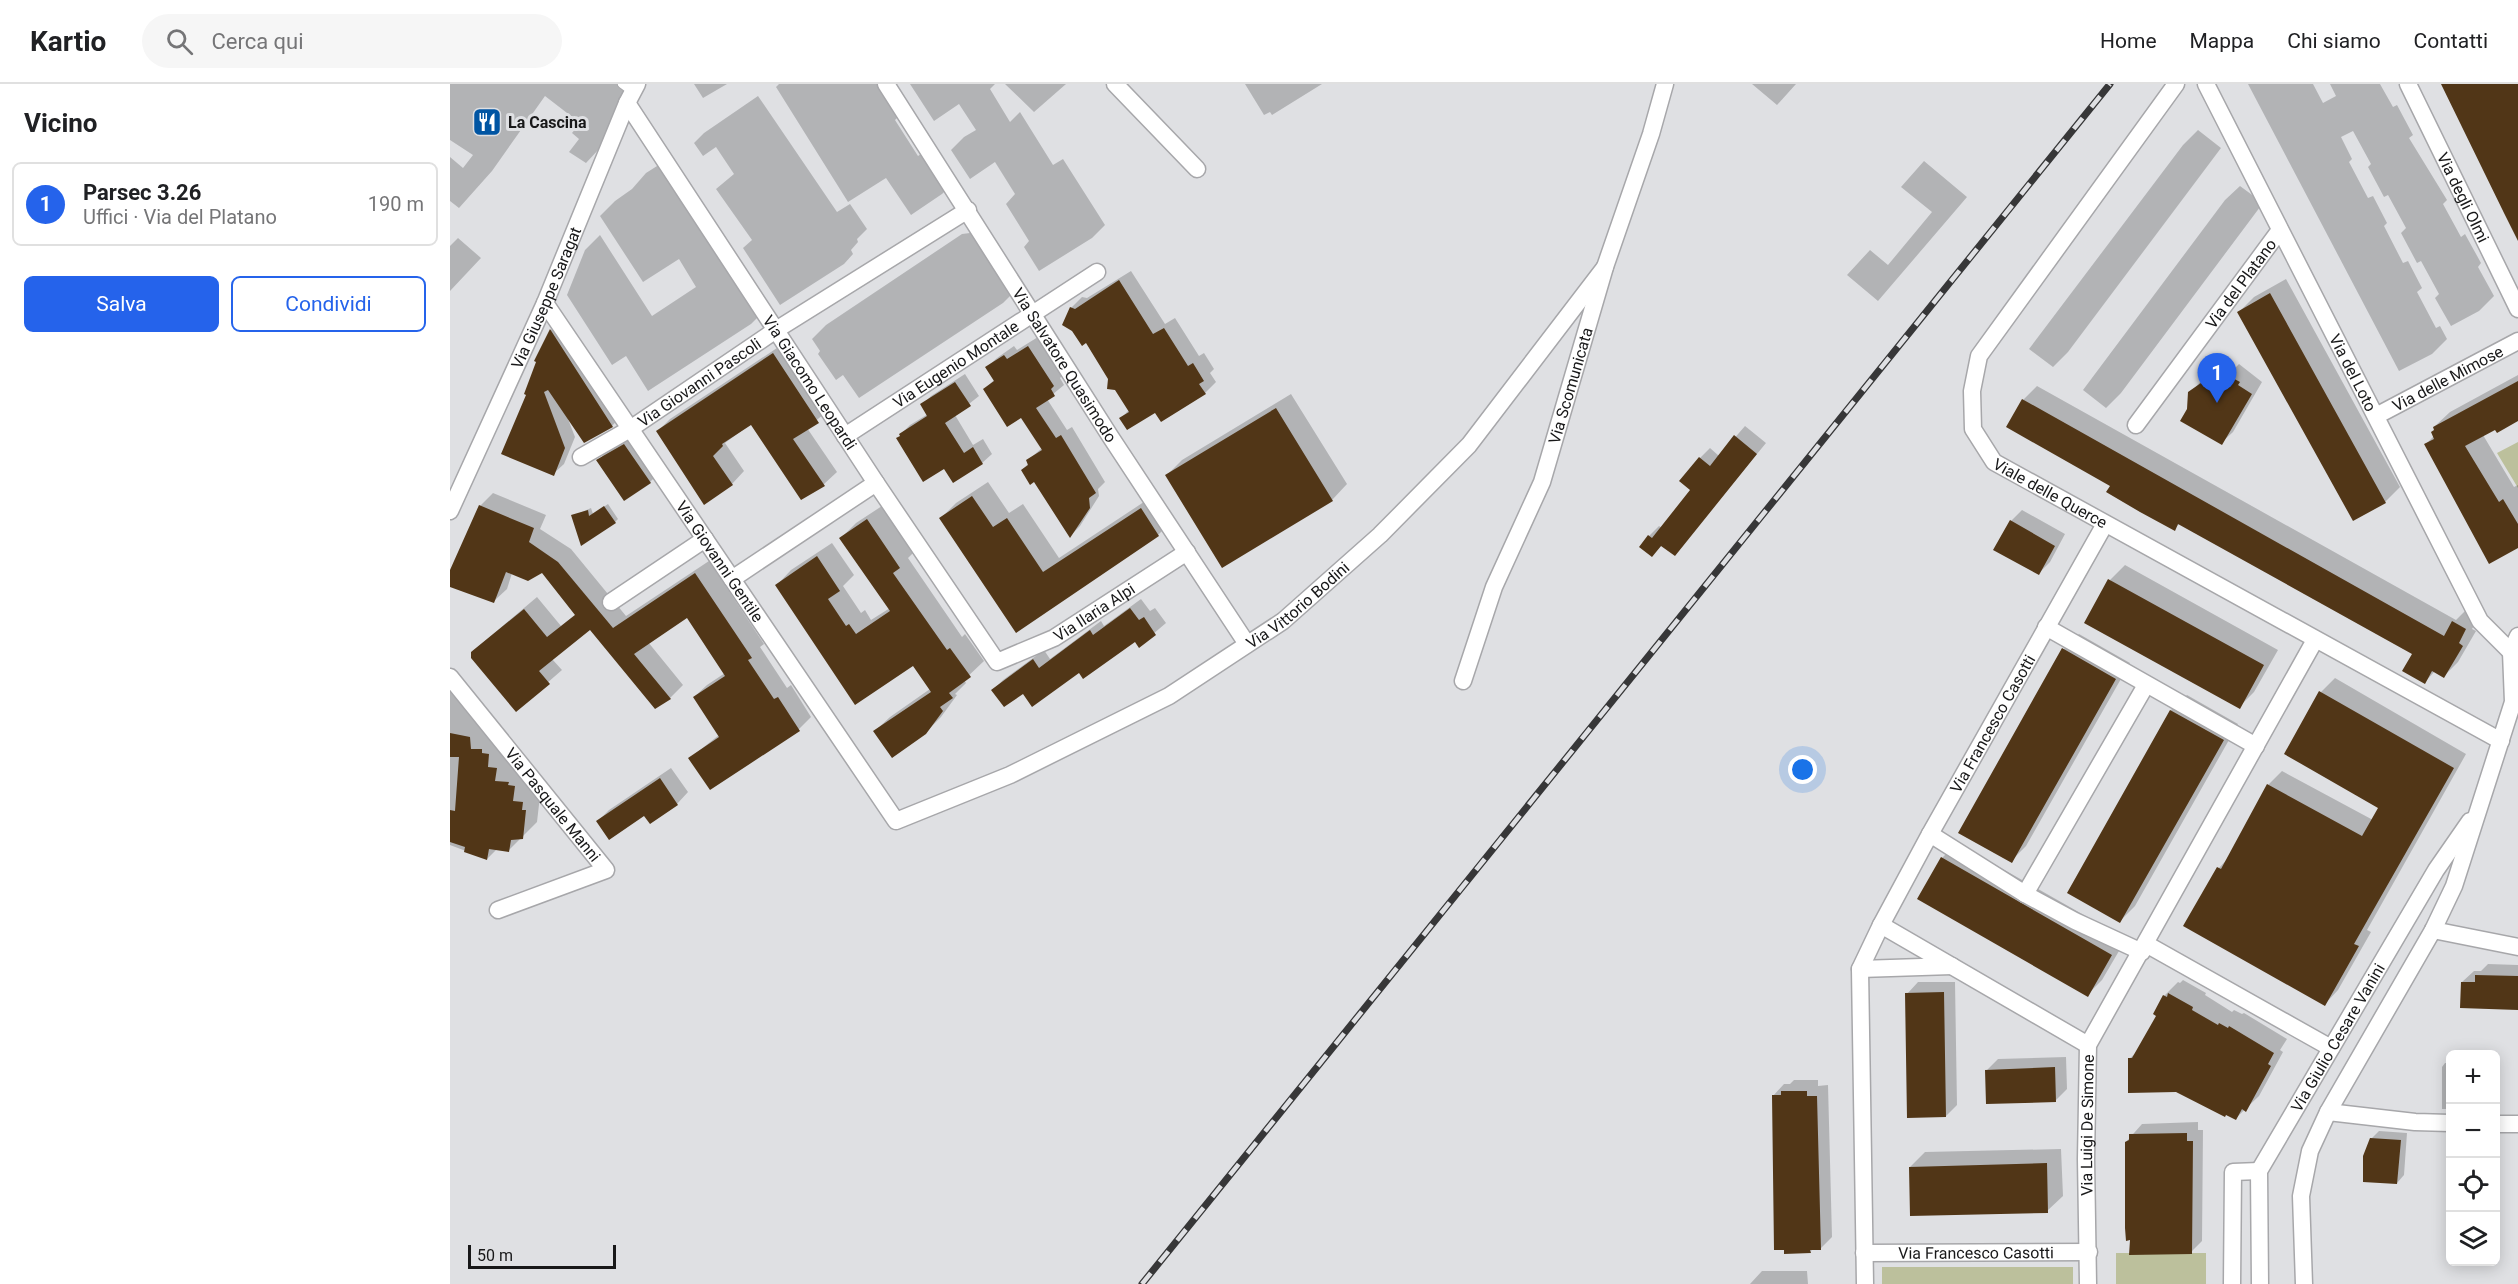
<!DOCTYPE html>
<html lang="it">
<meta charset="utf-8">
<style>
:root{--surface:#fff;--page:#f6f6f6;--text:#202124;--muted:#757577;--line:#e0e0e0;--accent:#2563eb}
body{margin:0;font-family:Roboto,sans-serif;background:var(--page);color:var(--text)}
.controls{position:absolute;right:18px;bottom:18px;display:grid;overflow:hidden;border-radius:9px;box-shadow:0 3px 15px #0003}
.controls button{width:54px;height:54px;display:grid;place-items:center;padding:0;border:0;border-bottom:2px solid var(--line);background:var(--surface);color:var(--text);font:30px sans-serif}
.scale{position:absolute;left:18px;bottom:15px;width:148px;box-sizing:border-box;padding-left:6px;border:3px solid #181819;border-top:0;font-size:16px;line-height:21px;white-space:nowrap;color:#181819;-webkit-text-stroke:4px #dfe0e3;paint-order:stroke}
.you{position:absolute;left:1353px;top:686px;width:21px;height:21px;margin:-15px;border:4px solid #fff;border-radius:50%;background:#1a73e8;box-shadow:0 0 0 9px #1a73e833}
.badge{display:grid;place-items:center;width:39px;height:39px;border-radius:50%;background:var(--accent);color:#fff;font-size:20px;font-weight:700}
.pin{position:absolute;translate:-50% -50px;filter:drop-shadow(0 2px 3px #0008)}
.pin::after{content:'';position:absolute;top:32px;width:21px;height:18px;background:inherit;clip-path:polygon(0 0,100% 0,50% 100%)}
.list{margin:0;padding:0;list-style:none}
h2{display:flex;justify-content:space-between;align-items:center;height:78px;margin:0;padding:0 24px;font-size:26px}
h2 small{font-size:20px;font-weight:400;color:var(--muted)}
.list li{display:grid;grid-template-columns:39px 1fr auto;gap:18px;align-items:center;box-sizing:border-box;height:84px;margin:0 12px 12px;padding:0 12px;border:2px solid var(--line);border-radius:9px}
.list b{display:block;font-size:22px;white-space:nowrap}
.list p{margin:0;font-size:20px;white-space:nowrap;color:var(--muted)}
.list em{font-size:20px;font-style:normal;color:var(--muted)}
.actions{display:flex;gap:12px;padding:18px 24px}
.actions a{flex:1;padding:14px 0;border:2px solid var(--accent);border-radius:9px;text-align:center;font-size:21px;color:var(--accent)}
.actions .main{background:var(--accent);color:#fff}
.icon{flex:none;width:33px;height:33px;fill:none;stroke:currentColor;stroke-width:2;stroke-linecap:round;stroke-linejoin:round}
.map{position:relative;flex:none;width:2068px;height:1200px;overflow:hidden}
header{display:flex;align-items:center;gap:36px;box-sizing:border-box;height:84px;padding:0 30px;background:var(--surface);border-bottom:2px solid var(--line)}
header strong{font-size:28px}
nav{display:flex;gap:33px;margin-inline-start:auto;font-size:21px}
.search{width:420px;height:54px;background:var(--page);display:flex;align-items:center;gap:15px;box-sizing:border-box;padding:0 21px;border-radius:33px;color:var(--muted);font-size:22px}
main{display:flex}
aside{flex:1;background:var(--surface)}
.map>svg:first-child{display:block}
.green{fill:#bcc09c}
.shadow{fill:#0003}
.building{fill:#513617}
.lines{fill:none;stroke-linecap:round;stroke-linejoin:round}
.service-casing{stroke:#a7a7aa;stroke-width:10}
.minor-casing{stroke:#a7a7aa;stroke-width:19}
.service{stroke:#fff;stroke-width:8}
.minor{stroke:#fff;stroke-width:16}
.rail-casing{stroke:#373738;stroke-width:7}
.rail{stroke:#dfe0e3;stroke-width:4.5;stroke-dasharray:14;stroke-linecap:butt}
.labels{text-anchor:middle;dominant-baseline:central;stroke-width:6;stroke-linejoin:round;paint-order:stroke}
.poi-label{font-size:16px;font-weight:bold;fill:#181819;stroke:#dfe0e3;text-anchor:start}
.street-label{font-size:16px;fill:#181819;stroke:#dfe0e3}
</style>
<header>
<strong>Kartio</strong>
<div class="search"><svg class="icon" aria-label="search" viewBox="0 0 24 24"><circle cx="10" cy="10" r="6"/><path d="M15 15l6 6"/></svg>Cerca qui</div>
<nav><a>Home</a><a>Mappa</a><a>Chi siamo</a><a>Contatti</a></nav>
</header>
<main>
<aside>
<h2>Vicino<small></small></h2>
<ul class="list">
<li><span class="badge">1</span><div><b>Parsec 3.26</b><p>Uffici · Via del Platano</p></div><em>190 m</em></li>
</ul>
<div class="actions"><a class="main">Salva</a><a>Condividi</a></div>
</aside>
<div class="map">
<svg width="2068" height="1200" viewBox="0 0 2068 1200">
<rect width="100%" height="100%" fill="#dfe0e3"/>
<path class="green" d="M2068,358V404L2047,369Z
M1666,1169H1756V1200H1666Z
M1432,1183H1623V1200H1432Z"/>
<path class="shadow" d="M0,0H168L177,7L150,64L136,79L119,68L129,55L122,49L130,39L95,12L42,87L9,124L0,117V73L13,84L23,71L0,56Z
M244,0H277L253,14Z
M329,0H442L457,24L445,36L468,72L478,65L505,97L492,110L461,131L436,94L398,118L326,3Z
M460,0H545L540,5L560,38L570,28L603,81L613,75L655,141L642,154L589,187L574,163L579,157L556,120L565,110L545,78L520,95L501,66L514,53L526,46L509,20L484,37Z
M555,0H616L584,28Z
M795,0H872L822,31L820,28L814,31Z
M1302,0H1346L1327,21Z
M1798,0H1863L1873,19L1886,12L1880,0H1930L1943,23L1947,21L1963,51L1959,54L1997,116L1993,120L2011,153L2015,150L2031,179L2028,183L2044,212L2029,227L2001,242L1985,214L1989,210L1971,177L1967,179L1951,149L1956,144L1938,111L1934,113L1918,83L1921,80L1903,47L1891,53L1902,75L1899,78L1918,114L1923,112L1937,139L1934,142L1953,179L1958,177L1972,204L1967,208L1986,244L1990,242L1997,255L1982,270L1949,287Z
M308,12L387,128L400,120L417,145L407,155L408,158L401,166L403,170L394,180L330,221L293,164L302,156L266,105L284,90L266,63L253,72L244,59L254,49Z
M1748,46L1771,64L1618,268L1603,283L1579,265L1733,61Z
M215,77L316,225L301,240L198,307L176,272L162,281L117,211L135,166L150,151L202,232L246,203L229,175L193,198L150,132L165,117L182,105L196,89Z
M1474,77L1517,113L1428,217L1397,191L1420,166L1438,181L1482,128L1451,103Z
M1790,102L1813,119L1671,309L1656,324L1633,306L1775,116Z
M529,143L567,205L553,219L409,314L393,291L386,296L368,270L370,267L362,255L376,241L512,150L520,149Z
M8,154L31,174L0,207V162Z
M681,187L715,240L725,234L749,272L754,269L764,285L760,289L766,298L755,309L706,327L671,334L679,326L621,224L632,213L637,214Z
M1836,195L1950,403L1935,418L1789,228L1804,213Z
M111,236L172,331L162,342L118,335L125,353L114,380L103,390L88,278L86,277L101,246Z
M588,253L613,291L610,294L614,301L597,315L617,346L622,343L655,398L648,405L649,412L630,442L620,452L584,396L572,386L579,379L577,377L592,364L571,332L535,305L545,295L537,283L547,274L564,262L567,266Z
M336,258L380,325L357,344L387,388L374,400L352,414L302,339L275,359L294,387L282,400L208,347L220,335Z
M1770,277L1784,285L1789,280L1812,298L1783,348L1771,359L1740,309Z
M515,290L529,312L505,331L523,361L533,355L542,370L532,379L503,397L495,383L451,350L460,341L478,330L472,321L481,312Z
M2068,291V334L2033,351L2064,403L2068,401V463L1976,360L1984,352V343L2000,328Z
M1587,302L2006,536L2018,524L2030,531L2022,545L2026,547L2008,578L1994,592L1985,587L1975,598L1964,569L1730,439L1724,445L1662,401L1573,316Z
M841,310L897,400L882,416L717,391L732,376Z
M1295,342L1316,359L1225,470L1212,461L1202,471L1199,452L1209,442L1212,444L1242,406L1250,374L1260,364L1269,372Z
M182,354L207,391L200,398L148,377L155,369Z
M538,398L559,429L573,420L609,474L706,410L723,436L708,451L566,547L491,434L506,419Z
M43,409L96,431L90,445L121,465L176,532L259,477L314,560L310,563L337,604L341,601L361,633L349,645L240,674L269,651L244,613L257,601L275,589L237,532L198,558L233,601L220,614L140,544L102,575L112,586L66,626L22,568L87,513L111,542L126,530L93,487L62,489L57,505L44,517L0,502V490L30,422Z
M158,420L168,435L165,438L123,432L141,424L143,430Z
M432,422L463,469L458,474L512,553L515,550L534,577L514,596L516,599L505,610L507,611L491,633L475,649L425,647L440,633L480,605L463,580L406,619L327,501L341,486L382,459L404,491L393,502L411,529L415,526L421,536L440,524L391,454L406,439Z
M1572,426L1615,450L1600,478L1588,490L1561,437Z
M1675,481L1828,566L1804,608L1789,623L1660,496Z
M691,515L700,527L705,524L716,539L689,562L685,556L629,587L573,607L543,606L553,596L594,566L600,575L651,537L654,542Z
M1629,550L1680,579L1576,762L1561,777L1614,565Z
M0,589L34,638L36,651H46L61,669L60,682L73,683L79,687L77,703H87L90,712L87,738L59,766L47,765L37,775L0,761Z
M1885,594L2016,670L1917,846L1921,848L1888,906L1875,920L1735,842L1769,784L1780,772L1818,701L1832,687L1923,736L1930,724L1871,608Z
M1737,611L1788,640L1685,822L1670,837L1619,808L1721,626Z
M221,684L238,708L227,720L200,738L195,730L148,737L159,726Z
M1507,759L1676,855L1652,896L1637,911L1492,774Z
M2038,880L2068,881V924L2012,898L2024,887H2031Z
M1733,896L1756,909L1755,911L1782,928L1784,926L1792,930L1794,929L1837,955L1830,966L1833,968L1809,1012L1786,1034L1679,975L1689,966L1708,931L1714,912L1728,898L1730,899Z
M1468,898H1505L1507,1021L1496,1032L1457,910Z
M1616,973L1617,1005L1606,1016L1537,986L1548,975Z
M1995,979H2000V1025H1992V983Z
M1344,996H1368V1002L1378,1001L1382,1153L1370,1165H1363L1360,1168L1323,1012L1334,1000H1340Z
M1748,1038V1046H1753L1752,1157L1741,1168L1681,1155L1676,1058L1692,1040Z
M1929,1047L1957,1049L1954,1091L1947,1099L1921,1055Z
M1611,1065L1613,1112L1597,1127L1460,1083L1475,1068Z
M1312,1187H1357L1358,1200H1300Z"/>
<path class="building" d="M1991,0H2068V157L2054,129Z
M669,196L703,250L714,244L738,282L743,279L754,297L749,300L756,310L711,338L705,329L677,346L669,334L679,328L665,306L657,305L658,295L636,259L632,262L622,247L612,241L620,223L625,225Z
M1820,209L1936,419L1903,437L1787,228Z
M100,245L163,343L134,359L98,306L94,308L115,364L104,392L51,370L76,311L74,310L86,278L84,277Z
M578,262L604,302L601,305L605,312L586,324L606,354L611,351L646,409L639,414L640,424L620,454L584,398L580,401L571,386L578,381L576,376L592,366L571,334L557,343L533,305L544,297L535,283L554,271L557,275Z
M323,269L369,339L343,355L375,402L351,416L301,341L272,360L273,362L263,372L283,401L254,421L206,347Z
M1758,288L1773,297L1777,291L1790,298L1788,301L1802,310L1772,361L1730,337L1737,325L1738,308L1751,299Z
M2068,297V337L2047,349L2045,346L2015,362L2049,418L2053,415L2068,440V464L2039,480L1974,360L1984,355L1981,348L1984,346L1983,343Z
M505,298L521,322L495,339L514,369L523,363L533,380L503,399L494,385L473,398L446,354L450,352L449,350L477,332L470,320Z
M1572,315L1994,552L2002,537L2016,545L2009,559L2013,562L1994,594L1982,587L1975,600L1952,587L1962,570L1728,440L1725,447L1690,428L1656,408L1660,402L1556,343Z
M826,324L883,417L772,484L715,391Z
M1284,351L1307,370L1225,472L1211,462L1202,473L1189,463L1198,451L1202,454L1240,406L1229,397L1249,373L1260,382Z
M174,360L201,399L174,417L146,376Z
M522,412L543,443L557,434L593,488L691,424L709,452L566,549L489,434Z
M29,421L84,444L79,458L108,478L163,544L245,489L302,574L298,576L324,615L328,613L350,647L260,706L238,674L269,653L243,613L275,592L237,534L184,570L221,615L205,625L140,546L89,587L100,600L66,628L21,574V568L74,525L97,553L125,531L92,489L78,497L56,488L44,519L0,503V486Z
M154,422L166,439L131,462L121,431L138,426L139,432Z
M417,435L450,484L443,489L497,566L500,564L521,593L499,609L503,614L490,623L493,627L476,650L442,674L423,647L481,608L463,582L405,621L325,501L367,472L390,507L378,515L396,542L399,540L406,550L440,527L389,454Z
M1560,436L1605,462L1589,491L1543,466Z
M1658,495L1814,581L1790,625L1634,539Z
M680,524L689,536L694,533L706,551L689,564L685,558L633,595L629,589L582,623L573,610L554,623L541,606L583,575L589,584L640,546L643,551Z
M1612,564L1666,595L1562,779L1508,749Z
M1869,607L2004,684L1904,860L1909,862L1875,922L1733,842L1767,783L1771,785L1817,700L1912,752L1928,724L1834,670Z
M1720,626L1774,656L1670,839L1617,809Z
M0,649L20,653L21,665H32V669L39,670L38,683L47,684L45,697L59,698L58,701L65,702L63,717L73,718L72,726H76L73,755L61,756L59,768L39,765L37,776L14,768L15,763L0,758V726L5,727L9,673H0Z
M210,694L228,721L200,740L194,732L159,756L146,737Z
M1491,773L1662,871L1638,913L1467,815Z
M2025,891L2068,892V926L2010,924L2011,898H2025Z
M1494,908L1496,1033L1457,1034L1455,909Z
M1718,909L1743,923L1742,926L1768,941L1769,939L1778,944L1779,942L1824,969L1818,980L1821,982L1796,1028L1792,1025L1786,1036L1776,1031L1775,1033L1726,1008L1678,1009V974H1682L1706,932L1703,930L1713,911L1717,913Z
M1605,983L1606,1018L1536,1020L1535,986Z
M1331,1007H1357V1012H1367L1371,1166H1360L1361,1169L1334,1170V1166H1324L1322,1011H1331Z
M1737,1049V1057H1743L1742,1170L1679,1171L1680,1156L1676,1157L1675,1144V1058L1679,1056V1050Z
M1920,1054L1951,1056L1947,1100L1913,1098V1072Z
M1597,1079L1598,1129L1460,1132L1459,1083Z"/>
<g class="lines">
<g class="service-casing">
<path id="service" d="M172,0L183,8"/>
</g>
<g class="minor-casing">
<g id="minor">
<path id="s1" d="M436,0L660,352L797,560"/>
<path d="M665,0L747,85"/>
<path id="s2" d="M1726,0L1529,272L1522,307L1523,345L1544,378L2051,657"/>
<path id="s3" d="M1756,0L2030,537L2061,568"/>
<path id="s4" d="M1958,0L2068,225"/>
<path id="s5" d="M177,19L426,399L547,578L604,554L737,468"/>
<path id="s6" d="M95,219L446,737L560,691L719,612L833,537L930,451L1019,361L1155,183"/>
<path id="s7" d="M1926,332L2068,257"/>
<path id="s8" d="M1686,341L1830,146"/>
<path id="s9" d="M395,352L647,188"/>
<path id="s10" d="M131,373L180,345L326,246L518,126"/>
<path id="s11" d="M0,427L95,219L177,19L187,0"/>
<path d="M282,495L426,399"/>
<path d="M161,518L255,455"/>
<path d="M1596,543L1806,662"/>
<path id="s12" d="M0,593L156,786L48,826"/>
<path id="s13" d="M1013,597L1044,503L1092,398L1155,183L1201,50L1215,0"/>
<path d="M1480,750L1575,810L1625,837L1692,868"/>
<path d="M1575,810L1696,601"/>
<path d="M1431,841L1638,961"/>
<path d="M1983,846L2068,863"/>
<path d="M1696,860L1881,964"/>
<path d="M1410,885L1502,882"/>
<path d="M1878,1028L1965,1038L2000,1039"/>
<path d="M2046,1040H2068"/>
<path id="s14" d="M1414,1169L1639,1168"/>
<path id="s15" d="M1415,1200L1410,885L1431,841L1480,750L1655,440"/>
<path id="s16" d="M1638,1200L1636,1075L1638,961L1865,556"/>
<path d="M1782,1200L1783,1088L1809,1087"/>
<path id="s17" d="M1810,1200L1809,1087L1986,786L2020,737"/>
<path d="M1854,1200L1851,1112L1860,1067L1878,1028L1983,846L2004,802L2063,618L2061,568L2068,552"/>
</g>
</g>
<use href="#service" class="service"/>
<use href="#minor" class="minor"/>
<g class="rail-casing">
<path id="rail" d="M692,1200L1660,0"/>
</g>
<use href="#rail" class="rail"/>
</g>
<defs>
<g id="restaurant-square" transform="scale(1.5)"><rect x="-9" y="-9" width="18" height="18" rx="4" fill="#0055a3" stroke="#dfe0e3"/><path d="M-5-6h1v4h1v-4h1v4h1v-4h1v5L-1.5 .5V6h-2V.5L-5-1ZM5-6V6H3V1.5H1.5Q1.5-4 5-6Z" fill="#fff"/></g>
</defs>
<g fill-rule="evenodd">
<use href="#restaurant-square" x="37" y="38"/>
</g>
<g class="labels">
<g class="poi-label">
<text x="58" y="38">La Cascina</text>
</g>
<g class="street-label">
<text stroke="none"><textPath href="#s4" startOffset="126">Via degli Olmi</textPath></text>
<text stroke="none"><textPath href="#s8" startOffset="176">Via del Platano</textPath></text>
<text stroke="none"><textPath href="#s11" startOffset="234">Via Giuseppe Saragat</textPath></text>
<text stroke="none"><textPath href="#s9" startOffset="132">Via Eugenio Montale</textPath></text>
<text stroke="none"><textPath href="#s1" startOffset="333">Via Salvatore Quasimodo</textPath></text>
<text stroke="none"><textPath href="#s3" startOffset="324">Via del Loto</textPath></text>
<text stroke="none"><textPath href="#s7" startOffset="81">Via delle Mimose</textPath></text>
<text stroke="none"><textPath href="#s10" startOffset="140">Via Giovanni Pascoli</textPath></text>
<text stroke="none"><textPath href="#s5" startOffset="334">Via Giacomo Leopardi</textPath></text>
<text stroke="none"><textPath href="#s13" startOffset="315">Via Scomunicata</textPath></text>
<text stroke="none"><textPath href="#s2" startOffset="513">Viale delle Querce</textPath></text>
<text stroke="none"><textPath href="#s6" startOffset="312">Via Giovanni Gentile</textPath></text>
<text stroke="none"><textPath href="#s6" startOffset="1084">Via Vittorio Bodini</textPath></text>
<text stroke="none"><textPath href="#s5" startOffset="780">Via Ilaria Alpi</textPath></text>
<text stroke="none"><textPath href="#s15" startOffset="594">Via Francesco Casotti</textPath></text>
<text stroke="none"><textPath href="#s12" startOffset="164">Via Pasquale Manni</textPath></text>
<text stroke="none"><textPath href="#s17" startOffset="268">Via Giulio Cesare Vanini</textPath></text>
<text stroke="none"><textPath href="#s16" startOffset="159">Via Luigi De Simone</textPath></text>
<text stroke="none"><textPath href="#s14" startOffset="112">Via Francesco Casotti</textPath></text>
</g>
</g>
</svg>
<div class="controls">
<button>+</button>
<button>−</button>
<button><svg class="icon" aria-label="locate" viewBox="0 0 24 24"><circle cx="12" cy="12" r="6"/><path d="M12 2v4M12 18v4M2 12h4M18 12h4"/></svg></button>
<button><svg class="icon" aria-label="layers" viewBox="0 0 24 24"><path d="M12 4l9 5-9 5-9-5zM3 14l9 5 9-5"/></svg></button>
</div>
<div class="scale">50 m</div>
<div class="you"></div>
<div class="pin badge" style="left:1767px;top:319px">1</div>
</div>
</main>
